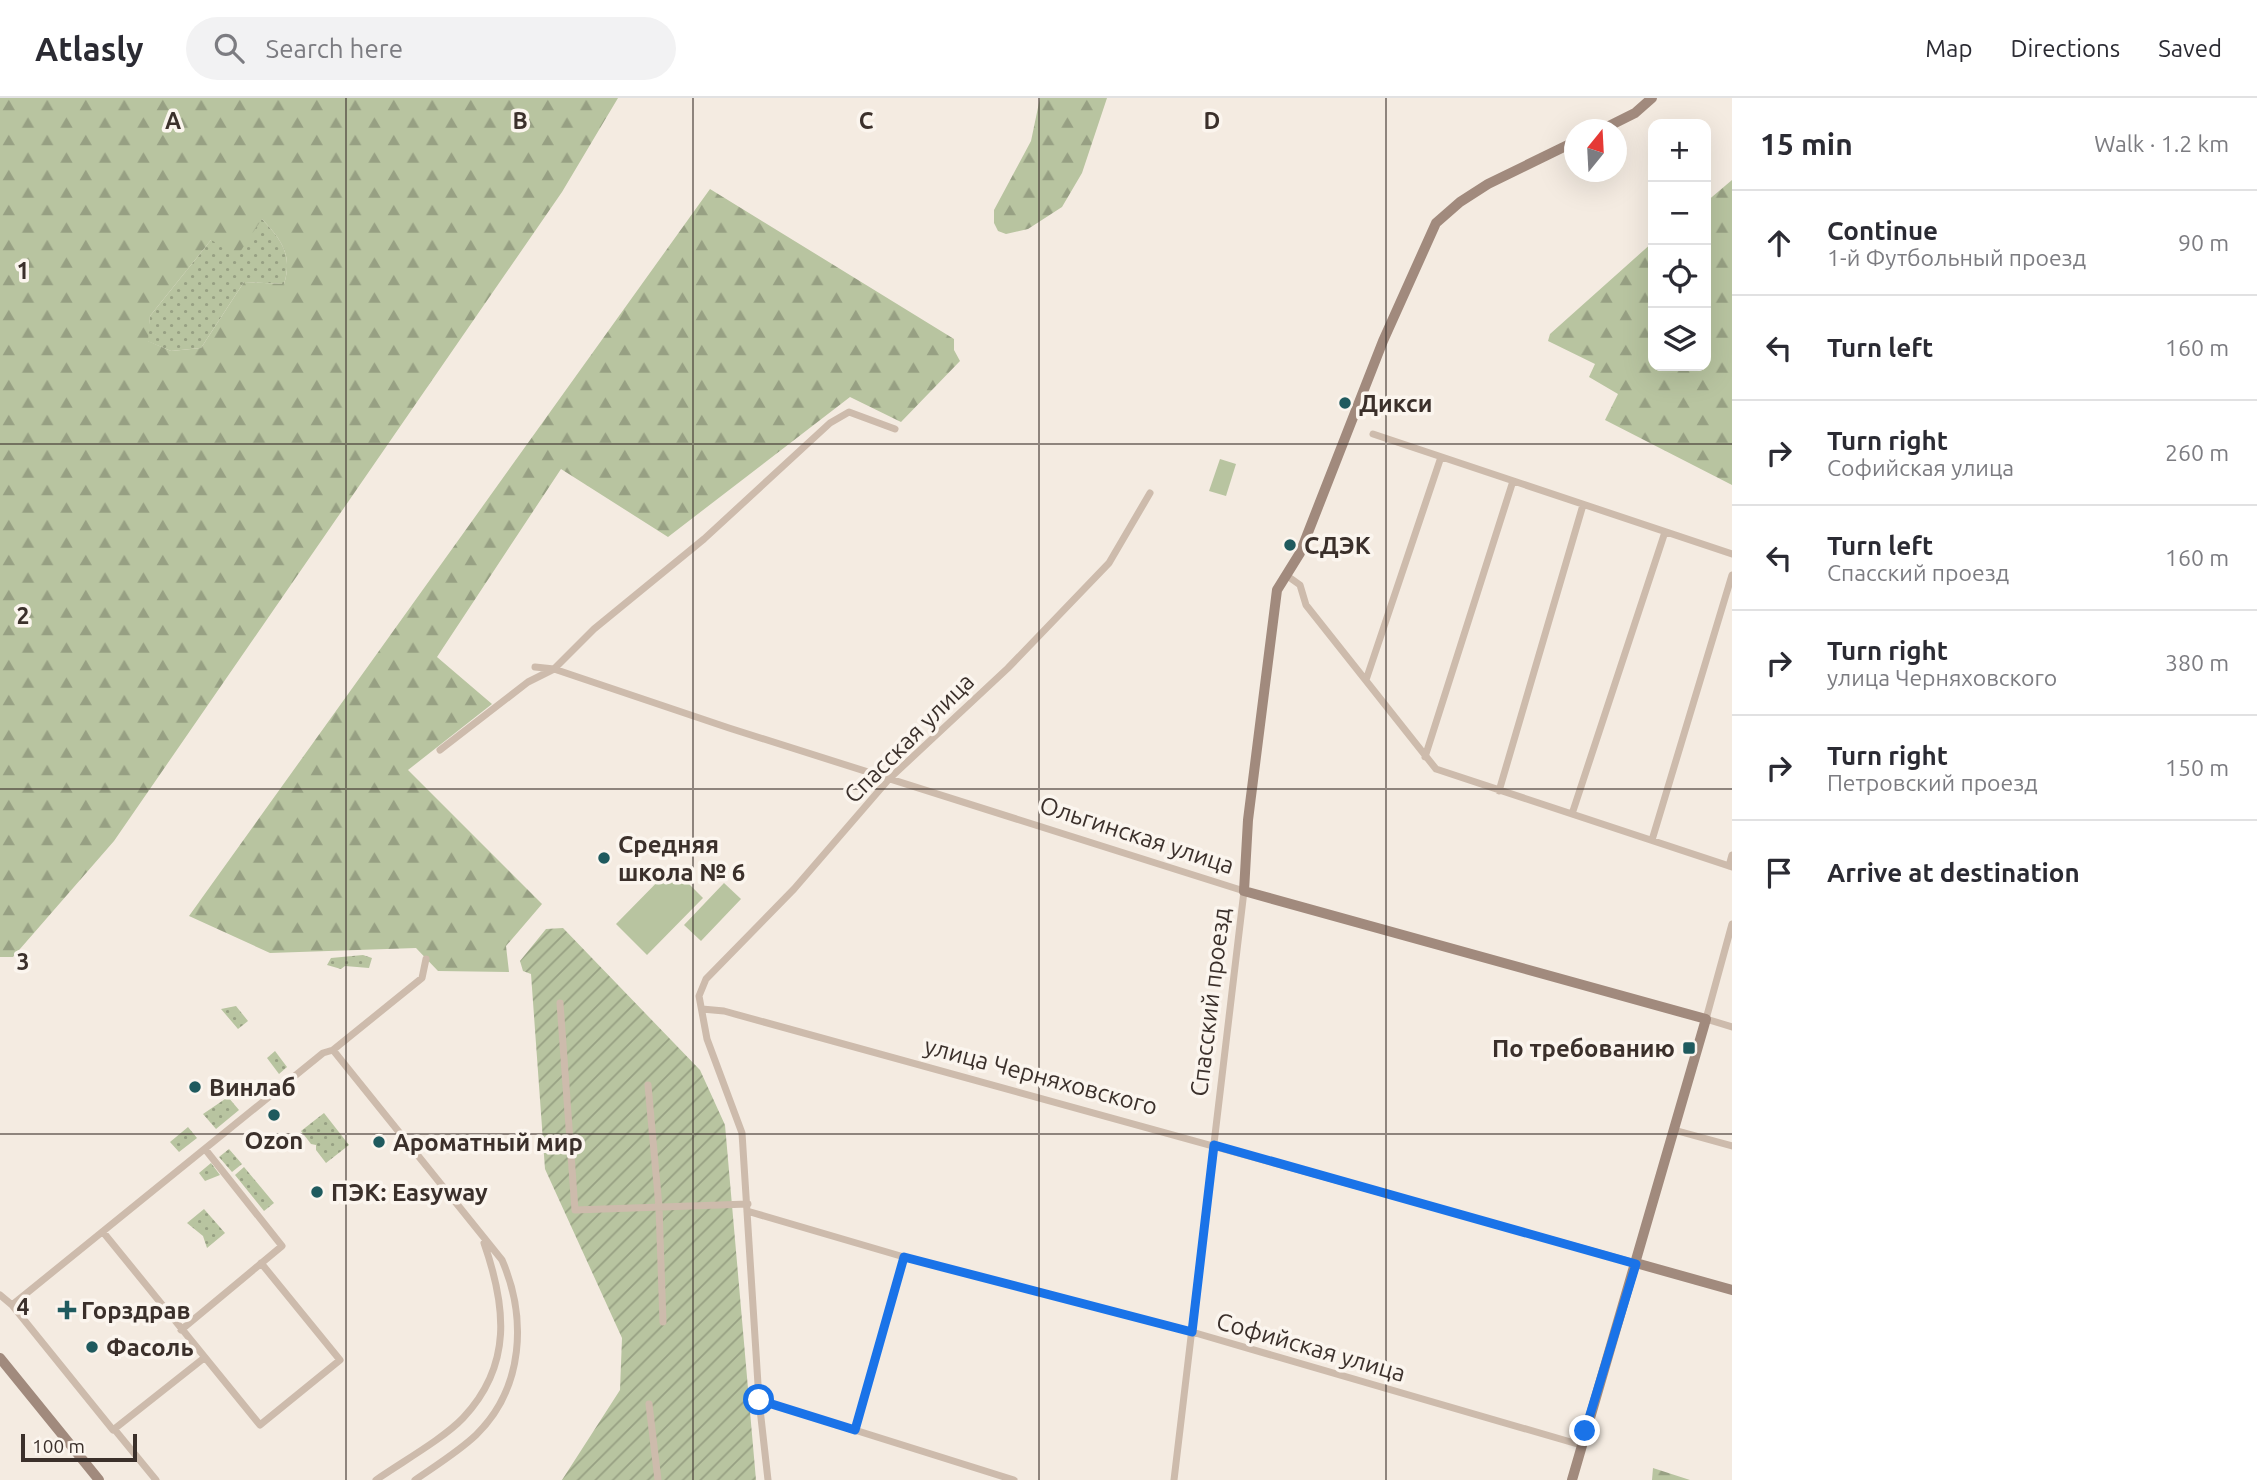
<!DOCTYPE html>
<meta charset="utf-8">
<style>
:root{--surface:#fff;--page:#f2f2f3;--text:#2b2b33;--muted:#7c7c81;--line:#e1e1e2}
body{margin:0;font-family:Ubuntu,sans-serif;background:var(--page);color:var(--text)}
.controls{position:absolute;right:21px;top:21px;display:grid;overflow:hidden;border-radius:14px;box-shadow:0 7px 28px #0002}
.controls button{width:63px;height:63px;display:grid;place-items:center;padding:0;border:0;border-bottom:2px solid var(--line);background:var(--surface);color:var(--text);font:35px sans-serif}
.compass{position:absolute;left:1564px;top:21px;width:63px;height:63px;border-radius:50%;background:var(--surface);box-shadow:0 7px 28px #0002;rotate:18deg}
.scale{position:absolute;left:21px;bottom:18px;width:116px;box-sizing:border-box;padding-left:7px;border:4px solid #3b302b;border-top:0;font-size:19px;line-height:24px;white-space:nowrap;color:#3b302b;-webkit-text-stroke:5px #fbf5ee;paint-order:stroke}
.stop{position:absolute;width:21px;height:21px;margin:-16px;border:5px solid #1a73e8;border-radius:50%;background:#fff}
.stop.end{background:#1a73e8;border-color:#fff;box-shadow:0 2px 7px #0008}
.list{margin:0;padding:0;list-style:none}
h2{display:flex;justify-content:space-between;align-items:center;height:91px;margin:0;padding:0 28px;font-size:30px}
h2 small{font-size:23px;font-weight:400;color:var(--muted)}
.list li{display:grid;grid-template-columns:46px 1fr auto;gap:21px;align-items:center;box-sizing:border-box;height:105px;padding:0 28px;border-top:2px solid var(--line)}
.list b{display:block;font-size:26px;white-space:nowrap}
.list p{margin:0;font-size:23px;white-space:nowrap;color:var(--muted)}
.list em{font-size:23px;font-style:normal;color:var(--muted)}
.icon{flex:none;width:38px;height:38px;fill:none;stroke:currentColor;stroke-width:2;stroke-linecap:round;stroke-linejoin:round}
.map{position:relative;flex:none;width:1732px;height:1382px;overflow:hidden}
header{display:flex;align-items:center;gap:42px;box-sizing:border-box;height:98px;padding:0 35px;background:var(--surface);border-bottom:2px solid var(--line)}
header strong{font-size:33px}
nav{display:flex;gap:38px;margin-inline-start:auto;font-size:24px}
.search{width:490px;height:63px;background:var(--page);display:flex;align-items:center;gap:18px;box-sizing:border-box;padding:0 24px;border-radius:38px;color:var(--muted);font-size:26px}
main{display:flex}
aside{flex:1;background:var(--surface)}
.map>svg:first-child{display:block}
.grass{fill:url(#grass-dots)}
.forest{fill:url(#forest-firs);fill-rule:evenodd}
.garden{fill:url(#garden-furrows)}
.pitch{fill:#b8c4a0}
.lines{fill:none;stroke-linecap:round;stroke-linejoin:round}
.street{stroke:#cdbbac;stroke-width:7}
.secondary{stroke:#a18a7d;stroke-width:10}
.route{stroke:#1a73e8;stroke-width:9}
.grid{fill:none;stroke:#3b302b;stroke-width:2;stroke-opacity:0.55}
.poi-dot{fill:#1f5a5e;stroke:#fbf5ee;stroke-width:2.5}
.labels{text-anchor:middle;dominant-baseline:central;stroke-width:7;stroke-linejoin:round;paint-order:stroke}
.poi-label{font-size:24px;font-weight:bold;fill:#3b302b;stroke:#fbf5ee;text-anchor:start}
.street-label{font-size:24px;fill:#3b302b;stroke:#fbf5ee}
.grid-label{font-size:23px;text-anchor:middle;font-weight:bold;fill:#3b302b;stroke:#fbf5ee;stroke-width:7;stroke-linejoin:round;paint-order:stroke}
</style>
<header>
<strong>Atlasly</strong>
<div class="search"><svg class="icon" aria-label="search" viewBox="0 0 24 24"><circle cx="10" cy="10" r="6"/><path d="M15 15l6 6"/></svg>Search here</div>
<nav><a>Map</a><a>Directions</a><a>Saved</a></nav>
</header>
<main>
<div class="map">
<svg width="1732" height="1382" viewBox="0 0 1732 1382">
<defs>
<pattern id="grass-dots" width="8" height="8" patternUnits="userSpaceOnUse" patternTransform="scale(1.75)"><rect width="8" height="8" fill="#b8c4a0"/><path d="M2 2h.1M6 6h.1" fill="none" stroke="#97a083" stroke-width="1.8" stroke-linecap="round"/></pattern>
<pattern id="forest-firs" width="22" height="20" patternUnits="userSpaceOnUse" patternTransform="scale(1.75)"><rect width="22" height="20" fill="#b8c4a0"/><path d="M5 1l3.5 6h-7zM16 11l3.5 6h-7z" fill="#97a083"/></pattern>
<pattern id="garden-furrows" width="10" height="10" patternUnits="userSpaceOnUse" patternTransform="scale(1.75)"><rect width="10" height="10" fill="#b8c4a0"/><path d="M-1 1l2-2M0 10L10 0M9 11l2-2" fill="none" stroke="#97a083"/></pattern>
</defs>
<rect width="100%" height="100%" fill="#f4ebe1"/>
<path class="grass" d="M262,121C281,141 293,157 284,186L244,184L201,250L171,253L147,243L150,218L211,142Z
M363,857L372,860L369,870L345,868L341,871L327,867L331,860Z
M236,908L248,923L238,931L221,911Z
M275,953L287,969L279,976L267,960Z
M228,999L239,1012L216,1031L203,1016Z
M324,1015L349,1047L326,1065L316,1052V1047L311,1046L301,1033Z
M188,1029L197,1040L179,1054L170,1044Z
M229,1051L242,1066L232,1074L219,1059Z
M211,1065L220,1077L205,1083L199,1075Z
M244,1069L274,1105L264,1113L235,1077Z
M204,1111L225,1135L207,1150L203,1138L187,1125Z"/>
<path class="forest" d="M0,0H618L562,94L114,743L13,859H0ZM262,121C281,141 293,157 284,186L244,184L201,250L171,253L148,243L150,218L211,142L238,157Z
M1040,0H1107L1082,75L1062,109L1028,131L1006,136L998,133L994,125V112L1031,43Z
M1732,82V387L1605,322L1618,296L1589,279L1595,266L1548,243L1550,236L1653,144V268H1706V104Z
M710,91L954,241V252L960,263L901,324L850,299L668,439L561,371L437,559L492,606L408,672L542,806L506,848L509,874L438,873L416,850L270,855L189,818Z
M1653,1370L1690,1382H1652Z"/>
<path class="garden" d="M563,830L700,972L725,1027L756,1382H562L620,1292L622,1240L545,1071L531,876L523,873L520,863L546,831Z"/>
<path class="pitch" d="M1220,361L1236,366L1226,398L1209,393Z
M672,769L703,800L647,857L616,826Z
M724,785L741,801L701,843L684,827Z"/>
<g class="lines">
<path class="street" d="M1373,336L1732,456
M1286,477L1300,487L1306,507L1436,671L1732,769
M535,569L554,571L729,630L1244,793L1174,1382
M1366,582L1441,359
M440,652L528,584L554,571L594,531L704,441L830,325L849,314L895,331
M1425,659L1513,383
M1499,693L1583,407
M1572,716L1665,434
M1652,742L1732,477
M1729,768L1732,757
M1732,826L1706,921L1732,929
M560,905L575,1112L748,1106
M702,911L724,913L1636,1165
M333,952L502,1162C527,1220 524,1290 476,1337C458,1354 435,1368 415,1382
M648,987L659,1109L663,1224
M1674,1032L1732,1048
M747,1113L904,1159L1192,1234L1581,1347
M103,1134L260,1327L340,1262L261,1165
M0,1197L12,1207L113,1332L204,1260
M12,1207L323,955L333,952L422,880L426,861
M181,1232L282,1148L205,1051
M759,1302L1014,1382
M649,1306L658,1382
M115,1332L156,1382
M855,1332L904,1159
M376,1382C400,1365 443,1341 463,1320C513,1267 506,1208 484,1145
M768,1382L759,1302L742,1035L707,941L699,898L706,881L794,791L889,681L1008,570L1109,465L1150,395"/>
<path class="secondary" d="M1601,32L1635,15L1652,0
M1636,1165L1732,1192
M0,1260L99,1382
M1572,1382L1706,921L1244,793L1248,722L1277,492L1300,455L1383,243L1436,125L1460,104L1488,86L1574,44"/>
</g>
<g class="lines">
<path class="route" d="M759,1302L855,1332L904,1159L1192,1234L1214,1047L1636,1166L1585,1333"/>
</g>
<path class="grid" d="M346,0V1382M693,0V1382M1039,0V1382M1386,0V1382M0,346H1732M0,691H1732M0,1036H1732"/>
<g class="poi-dot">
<circle cx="1345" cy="305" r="7"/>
<circle cx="1290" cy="447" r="7"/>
<circle cx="604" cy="760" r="7"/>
<rect x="1682" y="943" width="14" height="14" rx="3.5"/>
<circle cx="195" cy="989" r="7"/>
<circle cx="274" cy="1017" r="7"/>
<circle cx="379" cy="1044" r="7"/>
<circle cx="317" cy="1094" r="7"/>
<path d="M63.5 1201.5h7v7h7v7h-7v7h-7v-7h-7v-7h7z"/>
<circle cx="92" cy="1249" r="7"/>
</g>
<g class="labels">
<g class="poi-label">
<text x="1359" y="305">Дикси</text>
<text x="1304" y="447">СДЭК</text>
<text x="618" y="746">Средняя<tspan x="618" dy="28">школа № 6</tspan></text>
<text x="1675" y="950" text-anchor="end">По требованию</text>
<text x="209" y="989">Винлаб</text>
<text x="274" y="1042" text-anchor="middle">Ozon</text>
<text x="393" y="1044">Ароматный мир</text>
<text x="331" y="1094">ПЭК: Easyway</text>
<text x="81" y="1212">Горздрав</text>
<text x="106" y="1249">Фасоль</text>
</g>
<g class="street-label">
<text transform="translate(909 640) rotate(-45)">Спасская улица</text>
<text transform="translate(1137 737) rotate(18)">Ольгинская улица</text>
<text transform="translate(1210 904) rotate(-83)">Спасский проезд</text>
<text transform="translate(1041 978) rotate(15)">улица Черняховского</text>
<text transform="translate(1311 1249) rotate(16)">Софийская улица</text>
</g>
</g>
<g class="grid-label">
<text x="173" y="31">A</text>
<text x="520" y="31">B</text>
<text x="866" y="31">C</text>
<text x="1212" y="31">D</text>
<text x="23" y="181">1</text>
<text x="23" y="526">2</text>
<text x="23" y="872">3</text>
<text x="23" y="1217">4</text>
</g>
</svg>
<div class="controls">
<button>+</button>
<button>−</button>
<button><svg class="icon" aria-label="locate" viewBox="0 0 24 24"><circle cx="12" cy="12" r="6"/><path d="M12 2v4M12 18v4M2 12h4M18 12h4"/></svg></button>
<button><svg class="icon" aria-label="layers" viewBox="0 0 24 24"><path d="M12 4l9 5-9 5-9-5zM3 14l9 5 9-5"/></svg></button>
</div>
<svg class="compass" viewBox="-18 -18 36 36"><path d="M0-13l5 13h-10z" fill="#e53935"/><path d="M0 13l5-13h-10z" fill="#7c7c81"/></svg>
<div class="scale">100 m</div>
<div class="stop" style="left:759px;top:1302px"></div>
<div class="stop end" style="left:1585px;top:1333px"></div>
</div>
<aside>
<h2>15 min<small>Walk · 1.2 km</small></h2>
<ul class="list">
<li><svg class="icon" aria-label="ahead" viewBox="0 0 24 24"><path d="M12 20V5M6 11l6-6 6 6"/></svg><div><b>Continue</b><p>1-й Футбольный проезд</p></div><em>90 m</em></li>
<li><svg class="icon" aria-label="left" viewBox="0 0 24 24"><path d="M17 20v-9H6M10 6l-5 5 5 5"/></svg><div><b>Turn left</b></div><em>160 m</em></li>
<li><svg class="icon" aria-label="right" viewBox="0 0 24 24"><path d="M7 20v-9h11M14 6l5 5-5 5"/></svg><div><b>Turn right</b><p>Софийская улица</p></div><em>260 m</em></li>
<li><svg class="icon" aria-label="left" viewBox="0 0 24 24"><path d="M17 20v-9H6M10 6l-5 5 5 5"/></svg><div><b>Turn left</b><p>Спасский проезд</p></div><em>160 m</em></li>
<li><svg class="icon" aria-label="right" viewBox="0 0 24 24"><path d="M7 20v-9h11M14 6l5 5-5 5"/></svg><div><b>Turn right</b><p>улица Черняховского</p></div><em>380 m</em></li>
<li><svg class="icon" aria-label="right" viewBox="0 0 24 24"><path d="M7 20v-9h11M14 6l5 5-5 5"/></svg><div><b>Turn right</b><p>Петровский проезд</p></div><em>150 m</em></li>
<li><svg class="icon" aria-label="arrive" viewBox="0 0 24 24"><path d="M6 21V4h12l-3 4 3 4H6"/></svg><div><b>Arrive at destination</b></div></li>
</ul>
</aside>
</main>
